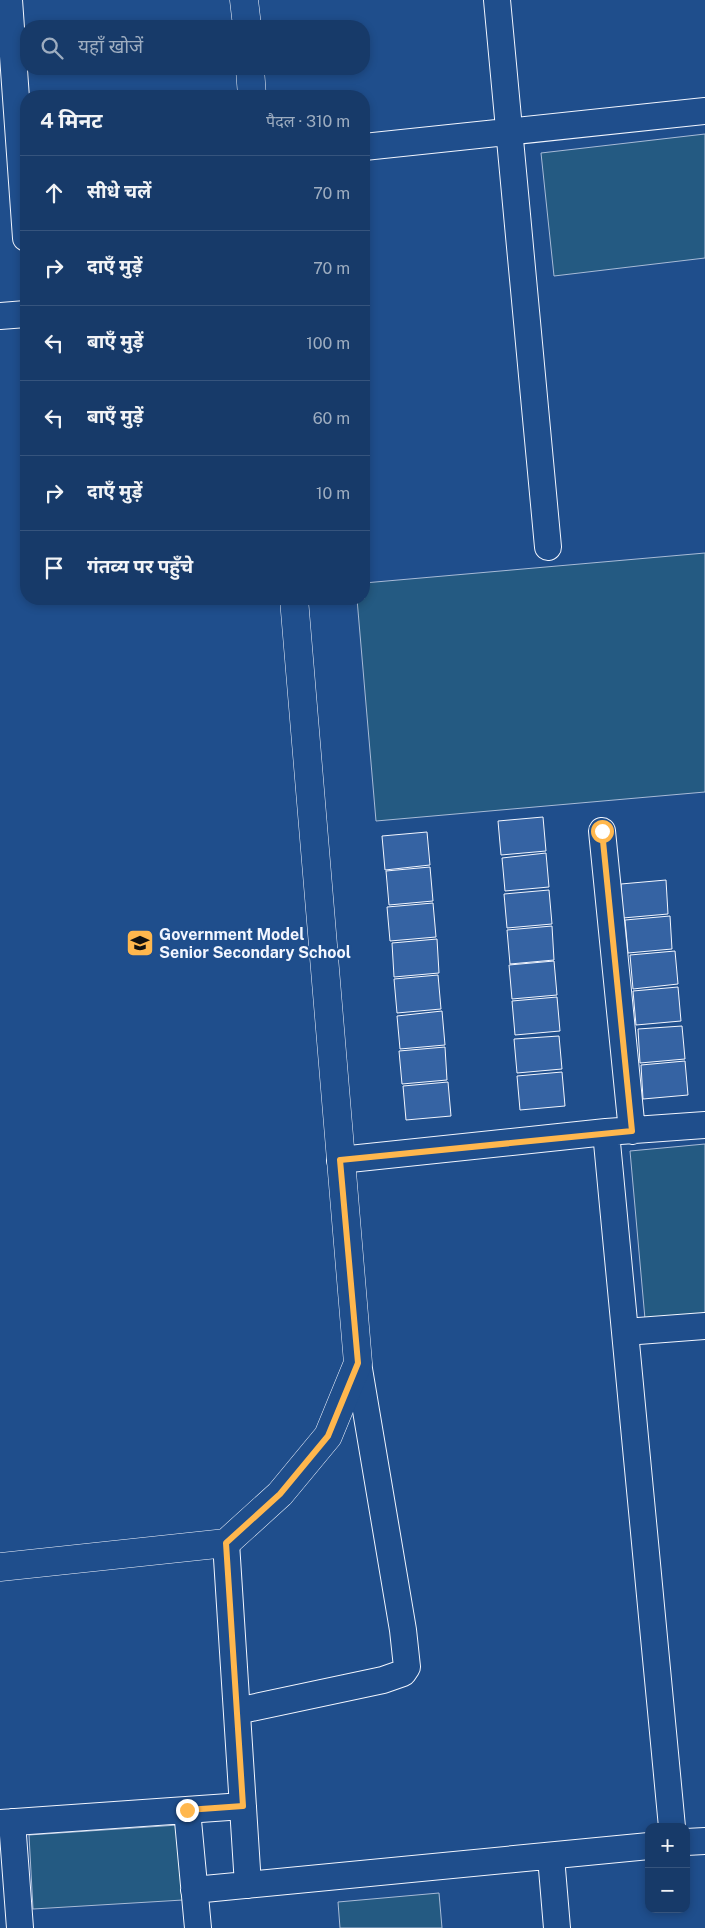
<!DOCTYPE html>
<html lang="hi">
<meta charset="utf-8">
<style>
:root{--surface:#173a69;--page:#20416f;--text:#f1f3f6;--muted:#9eadc0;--line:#36547d}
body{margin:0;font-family:"Public Sans","Noto Sans Devanagari",sans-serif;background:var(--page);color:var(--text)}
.controls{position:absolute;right:15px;bottom:15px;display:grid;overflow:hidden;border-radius:10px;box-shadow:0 2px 8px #0003}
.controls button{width:45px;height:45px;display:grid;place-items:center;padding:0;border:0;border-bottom:1px solid var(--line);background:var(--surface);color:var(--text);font:25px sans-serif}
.stop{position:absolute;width:15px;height:15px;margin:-11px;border:4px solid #ffb74d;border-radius:50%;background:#fff}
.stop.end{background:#ffb74d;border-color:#fff;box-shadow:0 1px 5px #0008}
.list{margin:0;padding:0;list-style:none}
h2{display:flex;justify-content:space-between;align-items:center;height:65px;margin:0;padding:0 20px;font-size:21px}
h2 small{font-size:16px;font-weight:400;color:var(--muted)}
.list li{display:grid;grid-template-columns:32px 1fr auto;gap:15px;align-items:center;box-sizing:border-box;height:75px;padding:0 20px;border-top:1px solid var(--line)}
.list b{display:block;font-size:19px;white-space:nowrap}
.list em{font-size:16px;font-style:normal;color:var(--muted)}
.icon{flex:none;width:28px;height:28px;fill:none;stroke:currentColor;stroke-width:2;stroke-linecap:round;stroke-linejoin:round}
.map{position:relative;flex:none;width:705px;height:1928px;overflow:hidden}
.search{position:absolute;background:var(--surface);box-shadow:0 2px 8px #0003;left:20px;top:20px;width:350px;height:55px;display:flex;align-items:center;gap:12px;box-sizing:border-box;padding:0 18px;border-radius:20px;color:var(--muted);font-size:19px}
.panel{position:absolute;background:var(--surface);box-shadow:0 2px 8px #0003;left:20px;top:90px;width:350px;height:515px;border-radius:20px}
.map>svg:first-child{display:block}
.green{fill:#245a82;stroke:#a8bbd7}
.building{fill:#3563a3;stroke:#f2f6ff}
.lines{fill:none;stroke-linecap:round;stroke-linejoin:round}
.minor-casing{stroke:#f2f6ff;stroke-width:28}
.tertiary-casing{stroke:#f2f6ff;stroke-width:29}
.minor{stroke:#1f4e8c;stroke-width:26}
.tertiary{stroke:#1f4e8c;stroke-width:28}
.route{stroke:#ffb74d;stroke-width:6}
.labels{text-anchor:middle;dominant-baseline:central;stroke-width:4;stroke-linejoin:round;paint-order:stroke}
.poi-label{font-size:16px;font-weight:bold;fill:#f2f6ff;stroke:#1f4e8c;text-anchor:start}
</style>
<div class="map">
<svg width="705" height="1928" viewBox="0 0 705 1928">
<rect width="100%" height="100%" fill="#1f4e8c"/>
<path class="green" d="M705,134V258L554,276L541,153Z
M705,553V792L376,821L357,599H364V583Z
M705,1144V1313L645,1319L630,1151Z
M178,1825L183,1900L33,1909L29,1835Z
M439,1893L442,1928H340L338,1902Z"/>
<path class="building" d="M543,817L546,851L501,855L498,821Z
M427,832L430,865L385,870L382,836Z
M546,853L549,887L505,891L502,858Z
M430,867L433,901L389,905L386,871Z
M666,880L668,914L623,918L621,884Z
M549,890L552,924L507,928L504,894Z
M433,903L436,937L390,941L387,907Z
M670,916L672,949L628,953L625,920Z
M552,926L554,960L510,964L507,930Z
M437,939L439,973L394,977L392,943Z
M675,951L678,984L633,989L630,955Z
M554,961L557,995L512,999L509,965Z
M438,975L441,1009L397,1013L394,979Z
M678,987L681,1021L636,1025L633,991Z
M557,997L560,1031L515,1035L512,1001Z
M442,1011L445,1045L400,1049L397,1016Z
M682,1026L685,1059L640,1063L638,1029Z
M559,1036L562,1069L517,1073L514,1039Z
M445,1047L447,1080L402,1084L399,1051Z
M685,1061L688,1095L643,1099L641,1065Z
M562,1072L565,1106L520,1110L517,1076Z
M448,1082L451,1116L406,1120L403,1086Z"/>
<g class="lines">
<g class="minor-casing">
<path id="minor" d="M9,0L26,238
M497,0L548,547
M364,147L705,111
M0,316L26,314
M602,831L632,1131
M606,1132L672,1827
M340,1160L606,1132L705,1125
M625,1332L705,1326
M226,1543L248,1885
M237,1711L383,1680L403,1673L407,1667L403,1630L358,1363
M187,1810L198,1928
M12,1822L20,1928
M0,1823L243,1806
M686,1842L705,1841
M551,1857L557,1928
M194,1890L649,1846"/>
</g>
<g class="tertiary-casing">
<path id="tertiary" d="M244,0L247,26
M250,69L252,96
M0,1567L226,1543L280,1494L328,1436L358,1363L294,599"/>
</g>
<use href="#minor" class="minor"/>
<use href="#tertiary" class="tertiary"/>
</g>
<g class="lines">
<path class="route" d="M187,1810L243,1806L226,1543L280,1494L328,1436L358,1363L340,1160L632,1131L602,831"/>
</g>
<defs>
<g id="school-square" transform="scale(1.4375)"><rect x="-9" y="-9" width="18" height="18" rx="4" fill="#ffb74d" stroke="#1f4e8c"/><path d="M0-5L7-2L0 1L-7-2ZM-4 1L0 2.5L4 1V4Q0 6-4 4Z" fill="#111"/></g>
</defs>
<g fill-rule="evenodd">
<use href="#school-square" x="140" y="943"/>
</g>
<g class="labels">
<g class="poi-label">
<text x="159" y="934">Government Model<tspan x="159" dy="18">Senior Secondary School</tspan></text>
</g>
</g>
</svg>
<div class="controls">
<button>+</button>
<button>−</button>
</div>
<div class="stop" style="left:602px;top:831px"></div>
<div class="stop end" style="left:187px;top:1810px"></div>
<div class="search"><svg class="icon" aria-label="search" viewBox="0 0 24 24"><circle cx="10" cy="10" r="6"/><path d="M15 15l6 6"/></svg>यहाँ खोजें</div>
<section class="panel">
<h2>4 मिनट<small>पैदल · 310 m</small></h2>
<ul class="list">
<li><svg class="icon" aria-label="ahead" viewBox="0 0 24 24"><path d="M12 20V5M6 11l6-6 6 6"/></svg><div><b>सीधे चलें</b></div><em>70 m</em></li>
<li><svg class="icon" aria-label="right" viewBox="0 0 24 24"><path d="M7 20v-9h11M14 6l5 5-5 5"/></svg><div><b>दाएँ मुड़ें</b></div><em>70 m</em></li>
<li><svg class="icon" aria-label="left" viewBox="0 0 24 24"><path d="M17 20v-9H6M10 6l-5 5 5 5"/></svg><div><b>बाएँ मुड़ें</b></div><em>100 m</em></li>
<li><svg class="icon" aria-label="left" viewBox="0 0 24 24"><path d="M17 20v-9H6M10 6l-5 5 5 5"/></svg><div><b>बाएँ मुड़ें</b></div><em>60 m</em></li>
<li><svg class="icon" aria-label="right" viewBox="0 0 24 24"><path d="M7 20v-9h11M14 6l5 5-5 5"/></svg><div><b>दाएँ मुड़ें</b></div><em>10 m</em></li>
<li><svg class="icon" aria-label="arrive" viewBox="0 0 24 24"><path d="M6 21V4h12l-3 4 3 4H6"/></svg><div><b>गंतव्य पर पहुँचे</b></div></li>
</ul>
</section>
</div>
